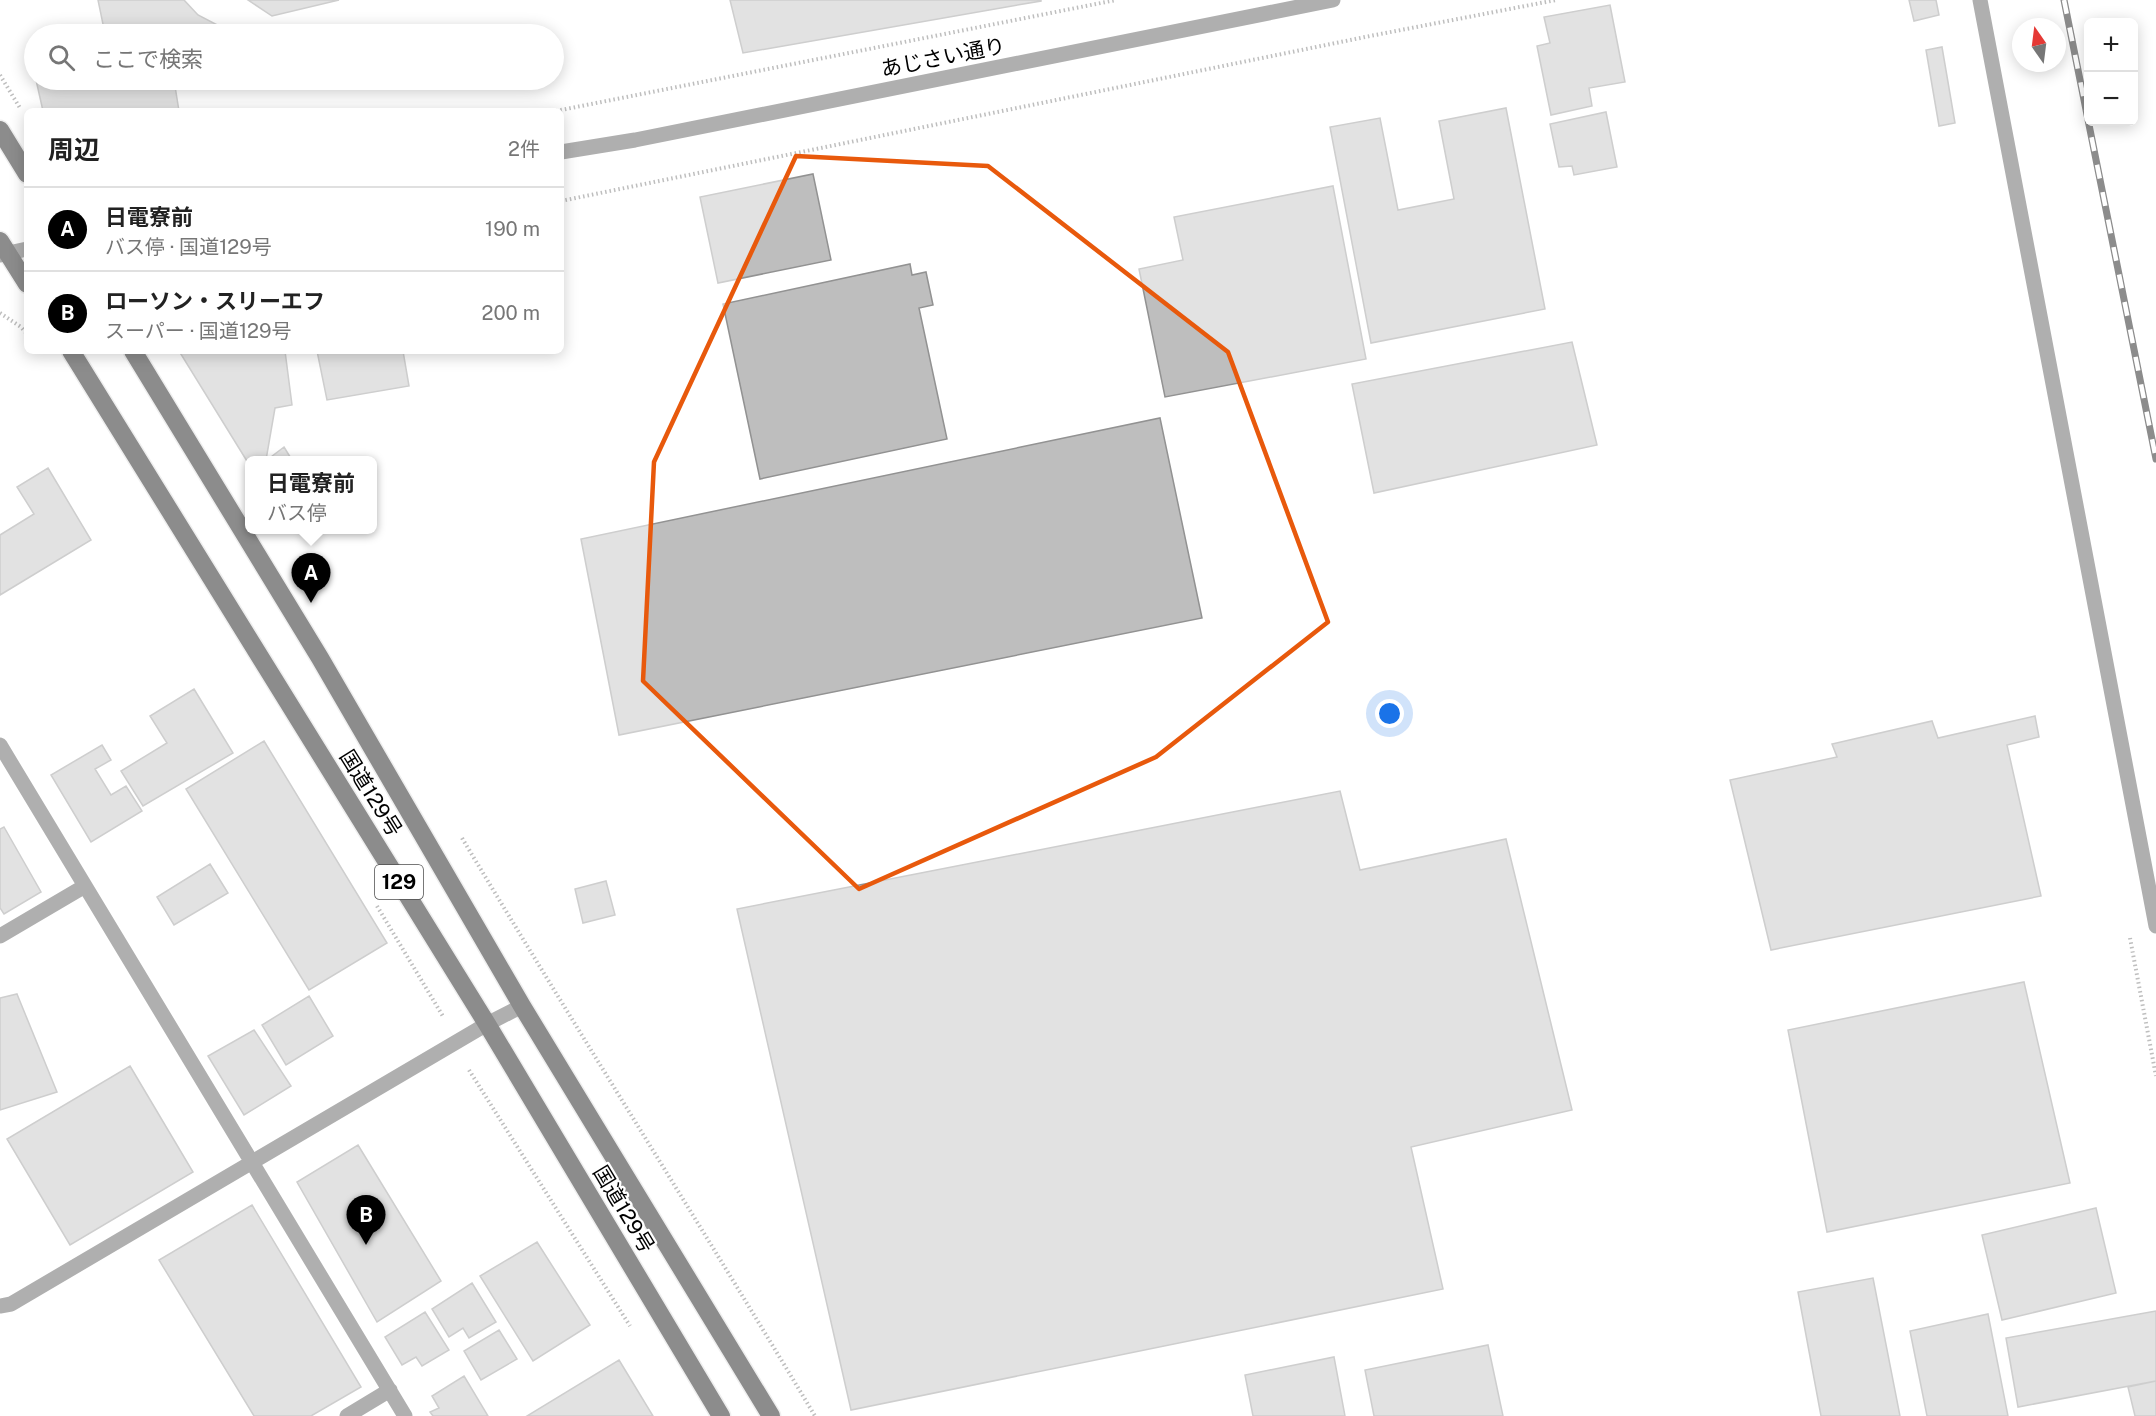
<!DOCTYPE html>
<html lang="ja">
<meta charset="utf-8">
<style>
:root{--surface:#fff;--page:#f2f2f2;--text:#222;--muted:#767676;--line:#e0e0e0;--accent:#000}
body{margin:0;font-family:"Public Sans","Noto Sans JP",sans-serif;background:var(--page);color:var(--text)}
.controls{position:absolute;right:18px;top:18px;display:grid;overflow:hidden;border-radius:9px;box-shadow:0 3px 15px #0003}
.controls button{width:54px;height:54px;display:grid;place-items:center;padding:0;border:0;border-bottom:2px solid var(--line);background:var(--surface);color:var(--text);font:30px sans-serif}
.compass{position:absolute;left:2012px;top:18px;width:54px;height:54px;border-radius:50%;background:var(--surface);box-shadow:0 3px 15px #0003;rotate:346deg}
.you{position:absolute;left:1390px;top:714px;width:21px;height:21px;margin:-15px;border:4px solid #fff;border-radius:50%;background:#1a73e8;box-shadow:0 0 0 9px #1a73e833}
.badge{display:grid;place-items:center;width:39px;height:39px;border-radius:50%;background:var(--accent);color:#fff;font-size:20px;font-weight:700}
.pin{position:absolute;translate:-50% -50px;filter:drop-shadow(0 2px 3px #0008)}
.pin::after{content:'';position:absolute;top:32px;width:21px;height:18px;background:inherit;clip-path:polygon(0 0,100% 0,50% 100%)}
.popup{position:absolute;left:245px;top:456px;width:132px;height:78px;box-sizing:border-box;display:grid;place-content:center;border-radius:9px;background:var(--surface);filter:drop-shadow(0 2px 4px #0005);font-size:20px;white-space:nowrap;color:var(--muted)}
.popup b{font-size:22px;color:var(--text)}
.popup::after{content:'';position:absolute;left:50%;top:100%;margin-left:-12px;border:12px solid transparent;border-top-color:var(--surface)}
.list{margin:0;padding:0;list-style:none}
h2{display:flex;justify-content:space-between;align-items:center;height:78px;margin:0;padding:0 24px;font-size:26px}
h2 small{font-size:20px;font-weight:400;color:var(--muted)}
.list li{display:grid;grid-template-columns:39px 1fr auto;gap:18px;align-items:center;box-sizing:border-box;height:84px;padding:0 24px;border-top:2px solid var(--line)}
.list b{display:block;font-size:22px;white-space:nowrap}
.list p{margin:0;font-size:20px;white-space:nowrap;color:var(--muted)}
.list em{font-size:20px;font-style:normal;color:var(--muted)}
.icon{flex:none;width:33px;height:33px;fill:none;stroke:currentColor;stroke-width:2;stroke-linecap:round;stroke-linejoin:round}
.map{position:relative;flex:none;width:2156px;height:1416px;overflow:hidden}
.search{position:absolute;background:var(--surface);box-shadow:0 3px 15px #0003;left:24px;top:24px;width:540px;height:66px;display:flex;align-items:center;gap:15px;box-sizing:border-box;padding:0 21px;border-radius:33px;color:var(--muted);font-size:22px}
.panel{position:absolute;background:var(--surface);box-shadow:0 3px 15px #0003;left:24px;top:108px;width:540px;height:246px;border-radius:9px}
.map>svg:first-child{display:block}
.building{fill:#bebebe;stroke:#929292;stroke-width:1.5}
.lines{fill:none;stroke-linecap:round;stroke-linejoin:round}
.highway-casing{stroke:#dbdbdb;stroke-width:21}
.path{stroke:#707070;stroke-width:4;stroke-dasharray:1.5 3;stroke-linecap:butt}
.minor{stroke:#4e4e4e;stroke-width:15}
.highway{stroke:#000;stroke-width:18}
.rail-casing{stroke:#000;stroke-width:7}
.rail{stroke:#fff;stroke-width:4.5;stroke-dasharray:14;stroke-linecap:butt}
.marked{fill:none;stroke:#e8590c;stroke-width:4.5;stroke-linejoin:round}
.labels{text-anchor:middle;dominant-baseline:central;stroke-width:4.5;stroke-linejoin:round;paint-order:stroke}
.shield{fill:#fff;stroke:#4c4c4c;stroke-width:1.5}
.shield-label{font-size:20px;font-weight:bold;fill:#000}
.street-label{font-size:21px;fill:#000;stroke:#fff}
</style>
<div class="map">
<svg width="2156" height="1416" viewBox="0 0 2156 1416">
<rect width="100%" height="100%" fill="#fff"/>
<path class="building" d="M98,0H184L198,15L225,29L226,34H105Z
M248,0H339L272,16Z
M730,0H1041V1L743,53Z
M1909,0H1936L1939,15L1914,21Z
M1610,5L1625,82L1589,88L1592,106L1551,115L1537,46L1550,43L1544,17Z
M1942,47L1955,123L1939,126L1926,50Z
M36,80H174L179,111H43Z
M1506,108L1545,309L1371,343L1330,127L1380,118L1398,210L1454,199L1439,121Z
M1606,112L1617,167L1574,175L1572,166L1559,167L1550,124Z
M813,174L831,260L718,283L700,197Z
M1333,186L1366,359L1165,397L1139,269L1183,260L1174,217Z
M910,264L912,275L926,272L933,305L919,308L947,439L760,479L723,304Z
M1572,342L1597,445L1374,493L1352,384Z
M179,351H285L292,405L275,408L266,460H250V466Z
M317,351H403L409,386L327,400Z
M1160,418L1202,618L619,735L581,539Z
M284,447L292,460H267Z
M48,468L91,540L0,595V535L34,514L17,487Z
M194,689L233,753L143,806L121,771L167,743L150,716Z
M2035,716L2039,737L2007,745L2041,896L1771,950L1730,780L1837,757L1832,744L1932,721L1938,738Z
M264,741L387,943L309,990L186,789Z
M102,745L111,760L95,769L111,795L126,786L142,811L91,842L51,775Z
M1340,791L1360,870L1506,839L1572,1110L1411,1147L1443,1289L851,1410L737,909Z
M4,827L41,892L4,914L0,908V829Z
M210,864L228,893L174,925L157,897Z
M606,881L615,915L583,923L575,889Z
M2024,982L2070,1183L1827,1232L1788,1030Z
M17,994L57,1092L0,1110V998Z
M309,996L333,1036L286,1065L262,1025Z
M254,1030L291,1086L244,1115L208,1056Z
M130,1066L193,1172L70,1245L7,1139Z
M358,1145L441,1281L377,1322L297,1182Z
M252,1205L361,1387L311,1416H254L159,1260Z
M2096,1208L2116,1293L2002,1320L1982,1235Z
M537,1242L590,1325L533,1361L480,1276Z
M1873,1278L1900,1416H1821L1798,1292Z
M472,1283L496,1322L469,1338L463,1328L449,1337L432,1309Z
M2156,1311V1381L2018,1407L2006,1338Z
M425,1312L449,1350L422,1366L416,1357L402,1365L385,1337Z
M1988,1314L2008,1416H1927L1910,1331Z
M499,1330L517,1359L481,1380L464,1351Z
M1488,1345L1503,1416H1374L1365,1370Z
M1334,1357L1345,1416H1253L1245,1375Z
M619,1360L653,1416H527Z
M464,1376L488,1416H433L430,1412L439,1408L432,1396Z
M2156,1381V1416H2135L2128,1387Z"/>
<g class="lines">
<g class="highway-casing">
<path id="highway" d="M0,130L27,174
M0,241L27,284
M71,351L487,1024L721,1416
M133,351L320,658L522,1006L771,1416"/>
</g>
<path class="path" d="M0,75L20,108
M556,111L1116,0
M561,201L1370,36L1556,0
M0,313L21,327L27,334
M462,838C578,1032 699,1222 815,1416
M377,906L444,1018
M2130,938L2156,1076
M469,1070L630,1326"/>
<path class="minor" d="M1980,0L2156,926
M561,152L635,140L1333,0
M0,255L27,249
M0,745L405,1416
M0,936L85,886
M0,1306L11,1304L487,1024L522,1006
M347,1416L390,1390"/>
<use href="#highway" class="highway"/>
<g class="rail-casing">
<path id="rail" d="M2064,0L2156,459"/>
</g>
<use href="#rail" class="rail"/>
</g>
<path d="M0 0H2156V1416H0ZM796,156L988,166L1228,352L1328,622L1156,757L859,889L643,681L654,462Z" fill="#fff" fill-opacity=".55" fill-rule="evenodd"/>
<path class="marked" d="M796,156L988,166L1228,352L1328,622L1156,757L859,889L643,681L654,462Z"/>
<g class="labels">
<rect class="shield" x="375" y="865" width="48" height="34" rx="4.5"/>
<g class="shield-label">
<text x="399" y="882">129</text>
</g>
<g class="street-label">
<text transform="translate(943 57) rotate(-11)">あじさい通り</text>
<text transform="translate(371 793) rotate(58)">国道129号</text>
<text transform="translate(624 1209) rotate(59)">国道129号</text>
</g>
</g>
</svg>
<div class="controls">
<button>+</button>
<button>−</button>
</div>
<svg class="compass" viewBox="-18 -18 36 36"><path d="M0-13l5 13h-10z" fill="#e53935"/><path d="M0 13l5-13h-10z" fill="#767676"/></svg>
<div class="you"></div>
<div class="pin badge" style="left:311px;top:603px">A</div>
<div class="popup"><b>日電寮前</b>バス停</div>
<div class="pin badge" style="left:366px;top:1245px">B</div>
<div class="search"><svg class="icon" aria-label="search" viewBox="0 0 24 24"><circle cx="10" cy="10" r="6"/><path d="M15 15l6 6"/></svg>ここで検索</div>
<section class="panel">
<h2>周辺<small>2件</small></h2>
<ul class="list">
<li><span class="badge">A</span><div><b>日電寮前</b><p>バス停 · 国道129号</p></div><em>190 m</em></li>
<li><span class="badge">B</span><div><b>ローソン・スリーエフ</b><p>スーパー · 国道129号</p></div><em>200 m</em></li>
</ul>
</section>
</div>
